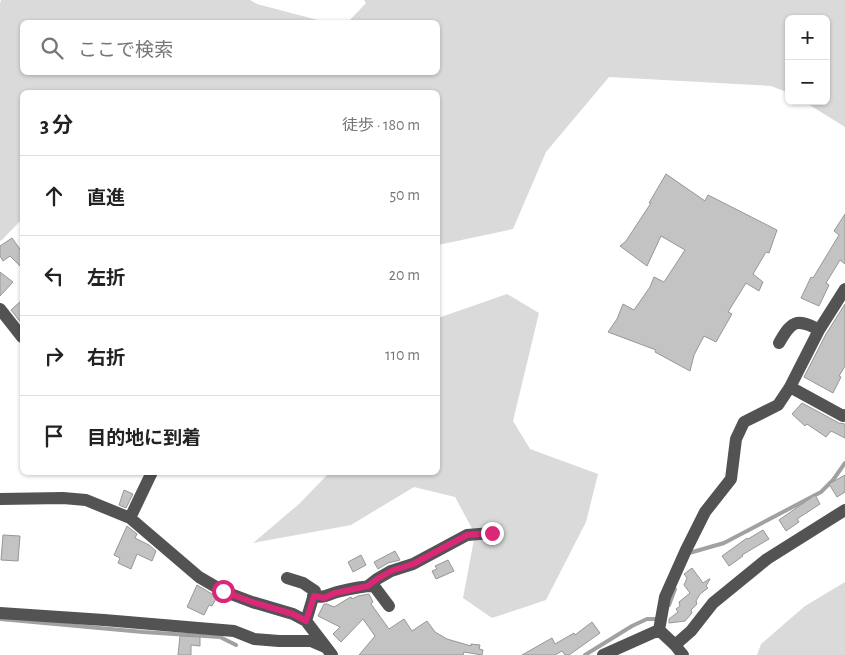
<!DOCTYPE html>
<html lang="ja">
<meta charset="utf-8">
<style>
:root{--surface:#fff;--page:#f2f2f2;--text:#222;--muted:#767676;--line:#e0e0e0}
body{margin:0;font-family:"Alegreya Sans","Noto Sans JP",sans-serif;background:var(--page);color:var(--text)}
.controls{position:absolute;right:15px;top:15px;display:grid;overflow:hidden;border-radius:8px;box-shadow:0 1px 4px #0004}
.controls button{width:45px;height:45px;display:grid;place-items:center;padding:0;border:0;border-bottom:1px solid var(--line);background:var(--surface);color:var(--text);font:25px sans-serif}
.stop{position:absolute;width:15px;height:15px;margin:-11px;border:4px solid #db2777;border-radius:50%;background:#fff}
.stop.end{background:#db2777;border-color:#fff;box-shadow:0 1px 5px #0008}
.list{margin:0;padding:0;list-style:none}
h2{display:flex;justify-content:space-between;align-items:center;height:65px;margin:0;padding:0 20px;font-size:21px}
h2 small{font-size:16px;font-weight:400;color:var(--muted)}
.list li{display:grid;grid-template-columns:32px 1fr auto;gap:15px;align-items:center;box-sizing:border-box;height:80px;padding:0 20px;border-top:1px solid var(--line)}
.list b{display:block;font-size:19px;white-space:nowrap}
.list em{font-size:16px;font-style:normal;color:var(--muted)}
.icon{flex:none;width:28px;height:28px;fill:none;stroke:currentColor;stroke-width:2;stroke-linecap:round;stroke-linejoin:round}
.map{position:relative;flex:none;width:845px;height:655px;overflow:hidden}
.search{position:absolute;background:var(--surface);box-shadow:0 1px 4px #0004;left:20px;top:20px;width:420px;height:55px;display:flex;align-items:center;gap:12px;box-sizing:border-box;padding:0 18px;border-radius:8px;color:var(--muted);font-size:19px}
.panel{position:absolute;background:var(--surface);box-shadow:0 1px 4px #0004;left:20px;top:90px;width:420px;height:385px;border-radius:8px}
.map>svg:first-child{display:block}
.green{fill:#dadada}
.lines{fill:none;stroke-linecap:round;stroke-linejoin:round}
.stream{stroke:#a1a1a1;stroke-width:4}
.building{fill:#c3c3c3;stroke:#979797}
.minor{stroke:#535353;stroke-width:12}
.route{stroke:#db2777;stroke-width:6}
</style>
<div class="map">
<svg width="845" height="655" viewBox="0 0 845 655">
<rect width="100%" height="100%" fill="#fff"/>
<path class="green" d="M1,0H250L257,4L325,22H22V72H438V22H348L366,3L364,0H845V127L803,101H826V19H789V93L771,86L609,77L546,152L513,229L438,245V92H22V219L1,241L0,240V3Z
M507,294L539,313L513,421L530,449L598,474L586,522L546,600L492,618L463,598L475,534L455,497L414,487L351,525L253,543L299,504L329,473L438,472V318Z
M845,582V655H757L761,644L805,606Z"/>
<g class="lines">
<path class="stream" d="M688,554L689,553L724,543L821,492L833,480L845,463
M669,605L675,589
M0,619L143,632L220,637L236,645
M585,655L632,626L647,619H658"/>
</g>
<path class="building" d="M666,174L705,201L708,195L777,230L769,253L766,252L753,274L763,282L759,291L746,283L728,312L732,314L716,342L704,336L694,355L690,371L655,352L656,350L608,332L617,319L623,304L634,310L650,287L654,277L664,282L685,250L661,236L647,266L620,246L626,241L651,203H649Z
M845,214V264L840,260L826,283L829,285L819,306L801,298L811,277L813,278L839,235L834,231Z
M12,238L22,252V268L10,256L3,261L0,256V246Z
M0,272L13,282L0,296Z
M22,300V324L11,310Z
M845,304V366L839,376L841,377L833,393L804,377L826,334Z
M802,403L839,423L845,424V438L831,431L826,437L807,424L805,426L792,414Z
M845,475V492L837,497L829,484Z
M124,490L133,494L126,508L119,505Z
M815,495L820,504L797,519L799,522L786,531L779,520Z
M127,526L137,534L135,538L149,545L156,551L152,561L137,554L131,569L118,563L120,558L114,555Z
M763,530L769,539L742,555L743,556L729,566L722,556L747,538L748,539Z
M3,535L20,536L18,561L1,560Z
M395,551L400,560L388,563L378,569L374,562Z
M361,555L366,565L353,572L348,562Z
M448,560L454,571L436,579L432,571L437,569L435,566Z
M692,568L703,583L709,579H710L706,586L708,588L700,594L696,601L697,604L691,610L692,613L685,621L669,623V619L678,612L676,609L680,606L679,602L690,593L684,585L687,578L684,574Z
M197,585L217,597L212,606L209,605L204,615L187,607Z
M369,594L373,602L371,604L389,629L404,619L412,631L427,621L435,632L447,639L471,646V644L480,645L479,649L483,650L482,655L464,652L463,655H359L375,636L363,619L341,642L333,634L340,627L318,616L324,604H327L334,607L349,598L351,597L352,599L358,596Z
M592,622L600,633L569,655H565L562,651L555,655H522L552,638L555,644L574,633L575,635Z
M180,636L200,637V646L191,645V655H178Z"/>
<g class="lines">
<path class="minor" d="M0,309L22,337
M779,343C791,322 796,317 819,330
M790,387L843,416L845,415
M0,499L63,498L86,500L130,518L199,577L223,591L252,602L293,614L306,621L332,655
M130,518L152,472
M287,578L303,583L315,591L306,621
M368,586L377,579L391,571L413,564L467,535L492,533
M313,596C326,598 326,595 337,592C349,589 362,586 374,586L389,606
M0,613L104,620L234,631L254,639L279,641H311L325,647
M659,630L665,597L686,550L705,512L731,479L736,439L744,422L778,405L790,387L819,330L845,289
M659,630L675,645L678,649L683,655
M675,645L691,631L713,603L767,559L845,510
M603,655L659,630"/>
</g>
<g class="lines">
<path class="route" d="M223,591L252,602L293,614L306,621L314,596L324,598L335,593L368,586L377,579L391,571L413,564L467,535L492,533"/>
</g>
</svg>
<div class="controls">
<button>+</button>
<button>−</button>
</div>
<div class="stop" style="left:223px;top:591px"></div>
<div class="stop end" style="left:492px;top:533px"></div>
<div class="search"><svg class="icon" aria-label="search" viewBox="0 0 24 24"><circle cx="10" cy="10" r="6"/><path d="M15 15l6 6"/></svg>ここで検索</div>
<section class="panel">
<h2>3 分<small>徒歩 · 180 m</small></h2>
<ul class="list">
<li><svg class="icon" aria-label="ahead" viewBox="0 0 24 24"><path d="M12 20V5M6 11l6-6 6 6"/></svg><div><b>直進</b></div><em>50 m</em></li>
<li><svg class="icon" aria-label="left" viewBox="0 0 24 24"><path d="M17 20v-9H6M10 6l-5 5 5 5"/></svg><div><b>左折</b></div><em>20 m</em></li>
<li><svg class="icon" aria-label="right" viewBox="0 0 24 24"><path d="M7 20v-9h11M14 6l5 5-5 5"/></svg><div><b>右折</b></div><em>110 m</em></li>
<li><svg class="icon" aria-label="arrive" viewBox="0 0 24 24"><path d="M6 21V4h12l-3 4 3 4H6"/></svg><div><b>目的地に到着</b></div></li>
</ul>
</section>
</div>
